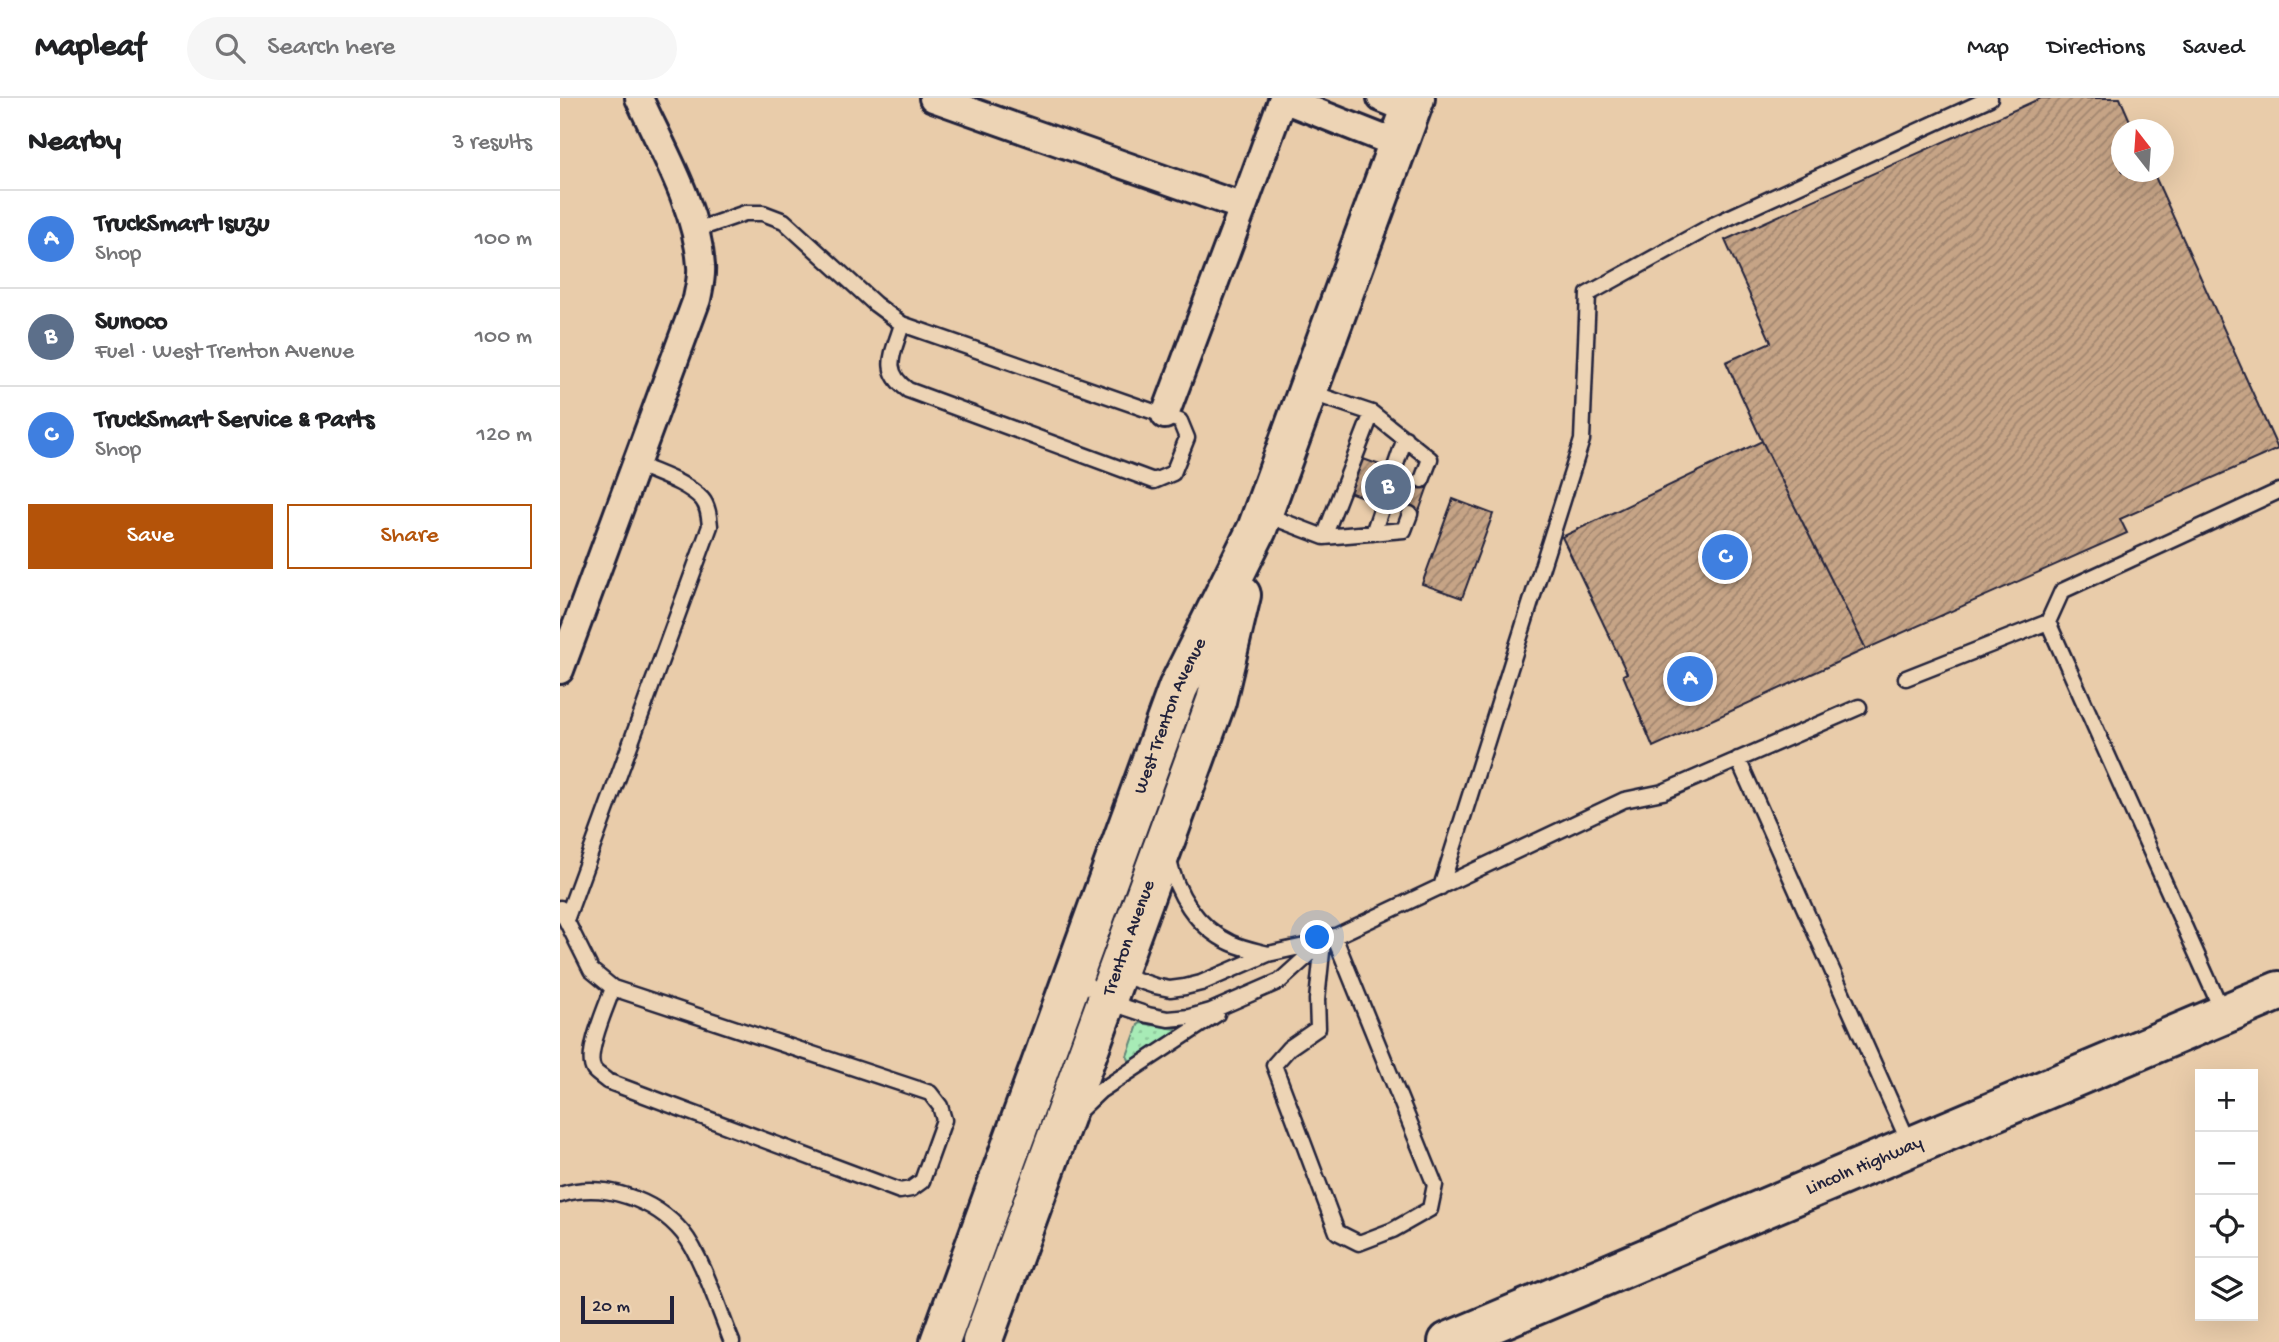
<!DOCTYPE html>
<meta charset="utf-8">
<style>
:root{--surface:#fff;--page:#f6f6f6;--text:#202124;--muted:#757577;--line:#e0e0e0;--accent:#b45309}
body{margin:0;font-family:"Gochi Hand",sans-serif;background:var(--page);color:var(--text)}
.controls{position:absolute;right:21px;bottom:21px;display:grid;overflow:hidden;border-radius:0px;box-shadow:0 7px 28px #0002}
.controls button{width:63px;height:63px;display:grid;place-items:center;padding:0;border:0;border-bottom:2px solid var(--line);background:var(--surface);color:var(--text);font:35px sans-serif}
.compass{position:absolute;left:1551px;top:21px;width:63px;height:63px;border-radius:50%;background:var(--surface);box-shadow:0 7px 28px #0002;rotate:343deg}
.scale{position:absolute;left:21px;bottom:18px;width:93px;box-sizing:border-box;padding-left:7px;border:4px solid #22223b;border-top:0;font-size:19px;line-height:24px;white-space:nowrap;color:#22223b;-webkit-text-stroke:5px #edd4b5;paint-order:stroke}
.you{position:absolute;left:758px;top:840px;width:24px;height:24px;margin:-18px;border:5px solid #fff;border-radius:50%;background:#1a73e8;box-shadow:0 0 0 10px #1a73e833}
.badge{display:grid;place-items:center;width:46px;height:46px;border-radius:50%;background:var(--accent);color:#fff;font-size:23px;font-weight:700}
.pin{position:absolute;translate:-50% -50%;border:4px solid #fff;box-shadow:0 2px 7px #0006}
.list{margin:0;padding:0;list-style:none}
h2{display:flex;justify-content:space-between;align-items:center;height:91px;margin:0;padding:0 28px;font-size:30px}
h2 small{font-size:23px;font-weight:400;color:var(--muted)}
.list li{display:grid;grid-template-columns:46px 1fr auto;gap:21px;align-items:center;box-sizing:border-box;height:98px;padding:0 28px;border-top:2px solid var(--line)}
.list b{display:block;font-size:26px;white-space:nowrap}
.list p{margin:0;font-size:23px;white-space:nowrap;color:var(--muted)}
.list em{font-size:23px;font-style:normal;color:var(--muted)}
.actions{display:flex;gap:14px;padding:21px 28px}
.actions a{flex:1;padding:16px 0;border:2px solid var(--accent);border-radius:0px;text-align:center;font-size:24px;color:var(--accent)}
.actions .main{background:var(--accent);color:#fff}
.icon{flex:none;width:38px;height:38px;fill:none;stroke:currentColor;stroke-width:2;stroke-linecap:round;stroke-linejoin:round}
.map{position:relative;flex:none;width:1719px;height:1244px;overflow:hidden}
header{display:flex;align-items:center;gap:42px;box-sizing:border-box;height:98px;padding:0 35px;background:var(--surface);border-bottom:2px solid var(--line)}
header strong{font-size:33px}
nav{display:flex;gap:38px;margin-inline-start:auto;font-size:24px}
.search{width:490px;height:63px;background:var(--page);display:flex;align-items:center;gap:18px;box-sizing:border-box;padding:0 24px;border-radius:38px;color:var(--muted);font-size:26px}
main{display:flex}
aside{flex:1;background:var(--surface)}
.map>svg:first-child{display:block}
.grass{fill:url(#grass-dots);stroke:#648678;stroke-width:2}
.building{fill:url(#building-hatch);stroke:#22223b;stroke-width:2}
.lines{fill:none;stroke-linecap:round;stroke-linejoin:round}
.service-casing{stroke:#22223b;stroke-width:19}
.minor-casing{stroke:#22223b;stroke-width:32}
.primary-casing{stroke:#22223b;stroke-width:44}
.service{stroke:#edd4b5;stroke-width:14}
.minor{stroke:#edd4b5;stroke-width:26}
.primary{stroke:#edd4b5;stroke-width:38}
.labels{text-anchor:middle;dominant-baseline:central;stroke-width:5;stroke-linejoin:round;paint-order:stroke}
.street-label{font-size:19px;fill:#22223b;stroke:#edd4b5}
</style>
<header>
<strong>Mapleaf</strong>
<div class="search"><svg class="icon" aria-label="search" viewBox="0 0 24 24"><circle cx="10" cy="10" r="6"/><path d="M15 15l6 6"/></svg>Search here</div>
<nav><a>Map</a><a>Directions</a><a>Saved</a></nav>
</header>
<main>
<aside>
<h2>Nearby<small>3 results</small></h2>
<ul class="list">
<li><span class="badge" style="background:#3f7fe0">A</span><div><b>TruckSmart Isuzu</b><p>Shop</p></div><em>100 m</em></li>
<li><span class="badge" style="background:#5c6f8a">B</span><div><b>Sunoco</b><p>Fuel · West Trenton Avenue</p></div><em>100 m</em></li>
<li><span class="badge" style="background:#3f7fe0">C</span><div><b>TruckSmart Service &amp; Parts</b><p>Shop</p></div><em>120 m</em></li>
</ul>
<div class="actions"><a class="main">Save</a><a>Share</a></div>
</aside>
<div class="map">
<svg width="1719" height="1244" viewBox="0 0 1719 1244">
<defs>
<pattern id="grass-dots" width="8" height="8" patternUnits="userSpaceOnUse" patternTransform="scale(1.75)"><rect width="8" height="8" fill="#a7ebb6"/><path d="M2 2h.1M6 6h.1" fill="none" stroke="#8fc99d" stroke-width="1.8" stroke-linecap="round"/></pattern>
<pattern id="building-hatch" width="6" height="6" patternUnits="userSpaceOnUse" patternTransform="scale(1.75)"><rect width="6" height="6" fill="#c6a486"/><path d="M-1 1l2-2M0 6l6-6M5 7l2-2" fill="none" stroke="#a0856f"/></pattern>
</defs>
<rect width="100%" height="100%" fill="#e9ccaa"/>
<filter id="ink" filterUnits="userSpaceOnUse"><feTurbulence type="fractalNoise" baseFrequency=".0143" numOctaves="2"/><feDisplacementMap in="SourceGraphic" scale="14" xChannelSelector="R" yChannelSelector="G"/><feConvolveMatrix kernelMatrix="1 2 1 2 8 2 1 2 1" color-interpolation-filters="sRGB"/></filter>
<g filter="url(#ink)">
<path class="grass" d="M581,925L616,931L617,935L573,962H569L567,958L578,927Z"/>
<path class="building" d="M1481,0H1560L1574,32H1562V74H1593L1718,351L1560,421L1567,435L1306,551L1202,343L1166,264L1211,244L1165,142Z
M1202,343L1306,551L1093,649L1063,577L1067,575L1002,439Z
M798,359L869,385L857,419L786,393Z
M893,401L933,416L902,500L862,486Z"/>
<g class="lines">
<g class="service-casing">
<path id="service" d="M136,132L185,115H203L224,123L315,206L342,226L620,323L627,340L613,375L594,383L348,292C320,272 334,255 342,226
M749,294L812,315L870,361L862,382
M834,372L845,340
M704,416L764,439L844,432L850,416
M813,435L823,406
M764,439L812,315
M1488,524L1663,915
M1346,580L1488,524L1502,493L1719,393
M1178,661L1350,1047
M608,759C616,795 636,829 671,845C682,850 696,853 708,856
M881,789L1022,342L1028,196L1155,126L1430,0
M0,810L31,872L53,890L370,995L380,1008L384,1022L362,1083L351,1091L340,1093L47,983C44,980 37,976 34,972C24,957 47,907 53,890
M6,822L150,428C149,418 148,408 142,401C126,384 97,376 76,366
M763,844L757,902L758,930L729,950L714,967L777,1134L799,1145L833,1132L870,1111L875,1087L774,838
M556,875L595,888L610,891L625,889L641,885L708,856L763,844L1064,702L1103,694L1299,609
M516,876L546,903L588,917L608,921L630,919L651,913L720,883L762,845
M519,1013L540,993L657,916
M0,1097C42,1083 95,1101 123,1135C142,1158 160,1215 172,1244"/>
</g>
<g class="minor-casing">
<path id="minor" d="M373,0L683,109L723,0
M821,0L850,12
M723,1L837,46
M605,317L683,109
M0,572L137,201C139,190 142,179 141,168C137,109 103,53 79,0"/>
</g>
<g class="primary-casing">
<g id="primary">
<path id="s1" d="M380,1244L618,590L697,431L855,0"/>
<path id="s2" d="M422,1244L656,603L681,497"/>
<path id="s3" d="M888,1244L1719,893"/>
</g>
</g>
<use href="#service" class="service"/>
<use href="#minor" class="minor"/>
<use href="#primary" class="primary"/>
</g>
</g>
<g class="labels">
<g class="street-label">
<text stroke="none"><textPath href="#s1" startOffset="667">West Trenton Avenue</textPath></text>
<text stroke="none"><textPath href="#s2" startOffset="430">Trenton Avenue</textPath></text>
<text stroke="none"><textPath href="#s3" startOffset="452">Lincoln Highway</textPath></text>
</g>
</g>
</svg>
<div class="controls">
<button>+</button>
<button>−</button>
<button><svg class="icon" aria-label="locate" viewBox="0 0 24 24"><circle cx="12" cy="12" r="6"/><path d="M12 2v4M12 18v4M2 12h4M18 12h4"/></svg></button>
<button><svg class="icon" aria-label="layers" viewBox="0 0 24 24"><path d="M12 4l9 5-9 5-9-5zM3 14l9 5 9-5"/></svg></button>
</div>
<svg class="compass" viewBox="-18 -18 36 36"><path d="M0-13l5 13h-10z" fill="#e53935"/><path d="M0 13l5-13h-10z" fill="#757577"/></svg>
<div class="scale">20 m</div>
<div class="you"></div>
<div class="pin badge" style="left:1130px;top:581px;background:#3f7fe0">A</div>
<div class="pin badge" style="left:828px;top:389px;background:#5c6f8a">B</div>
<div class="pin badge" style="left:1165px;top:459px;background:#3f7fe0">C</div>
</div>
</main>
